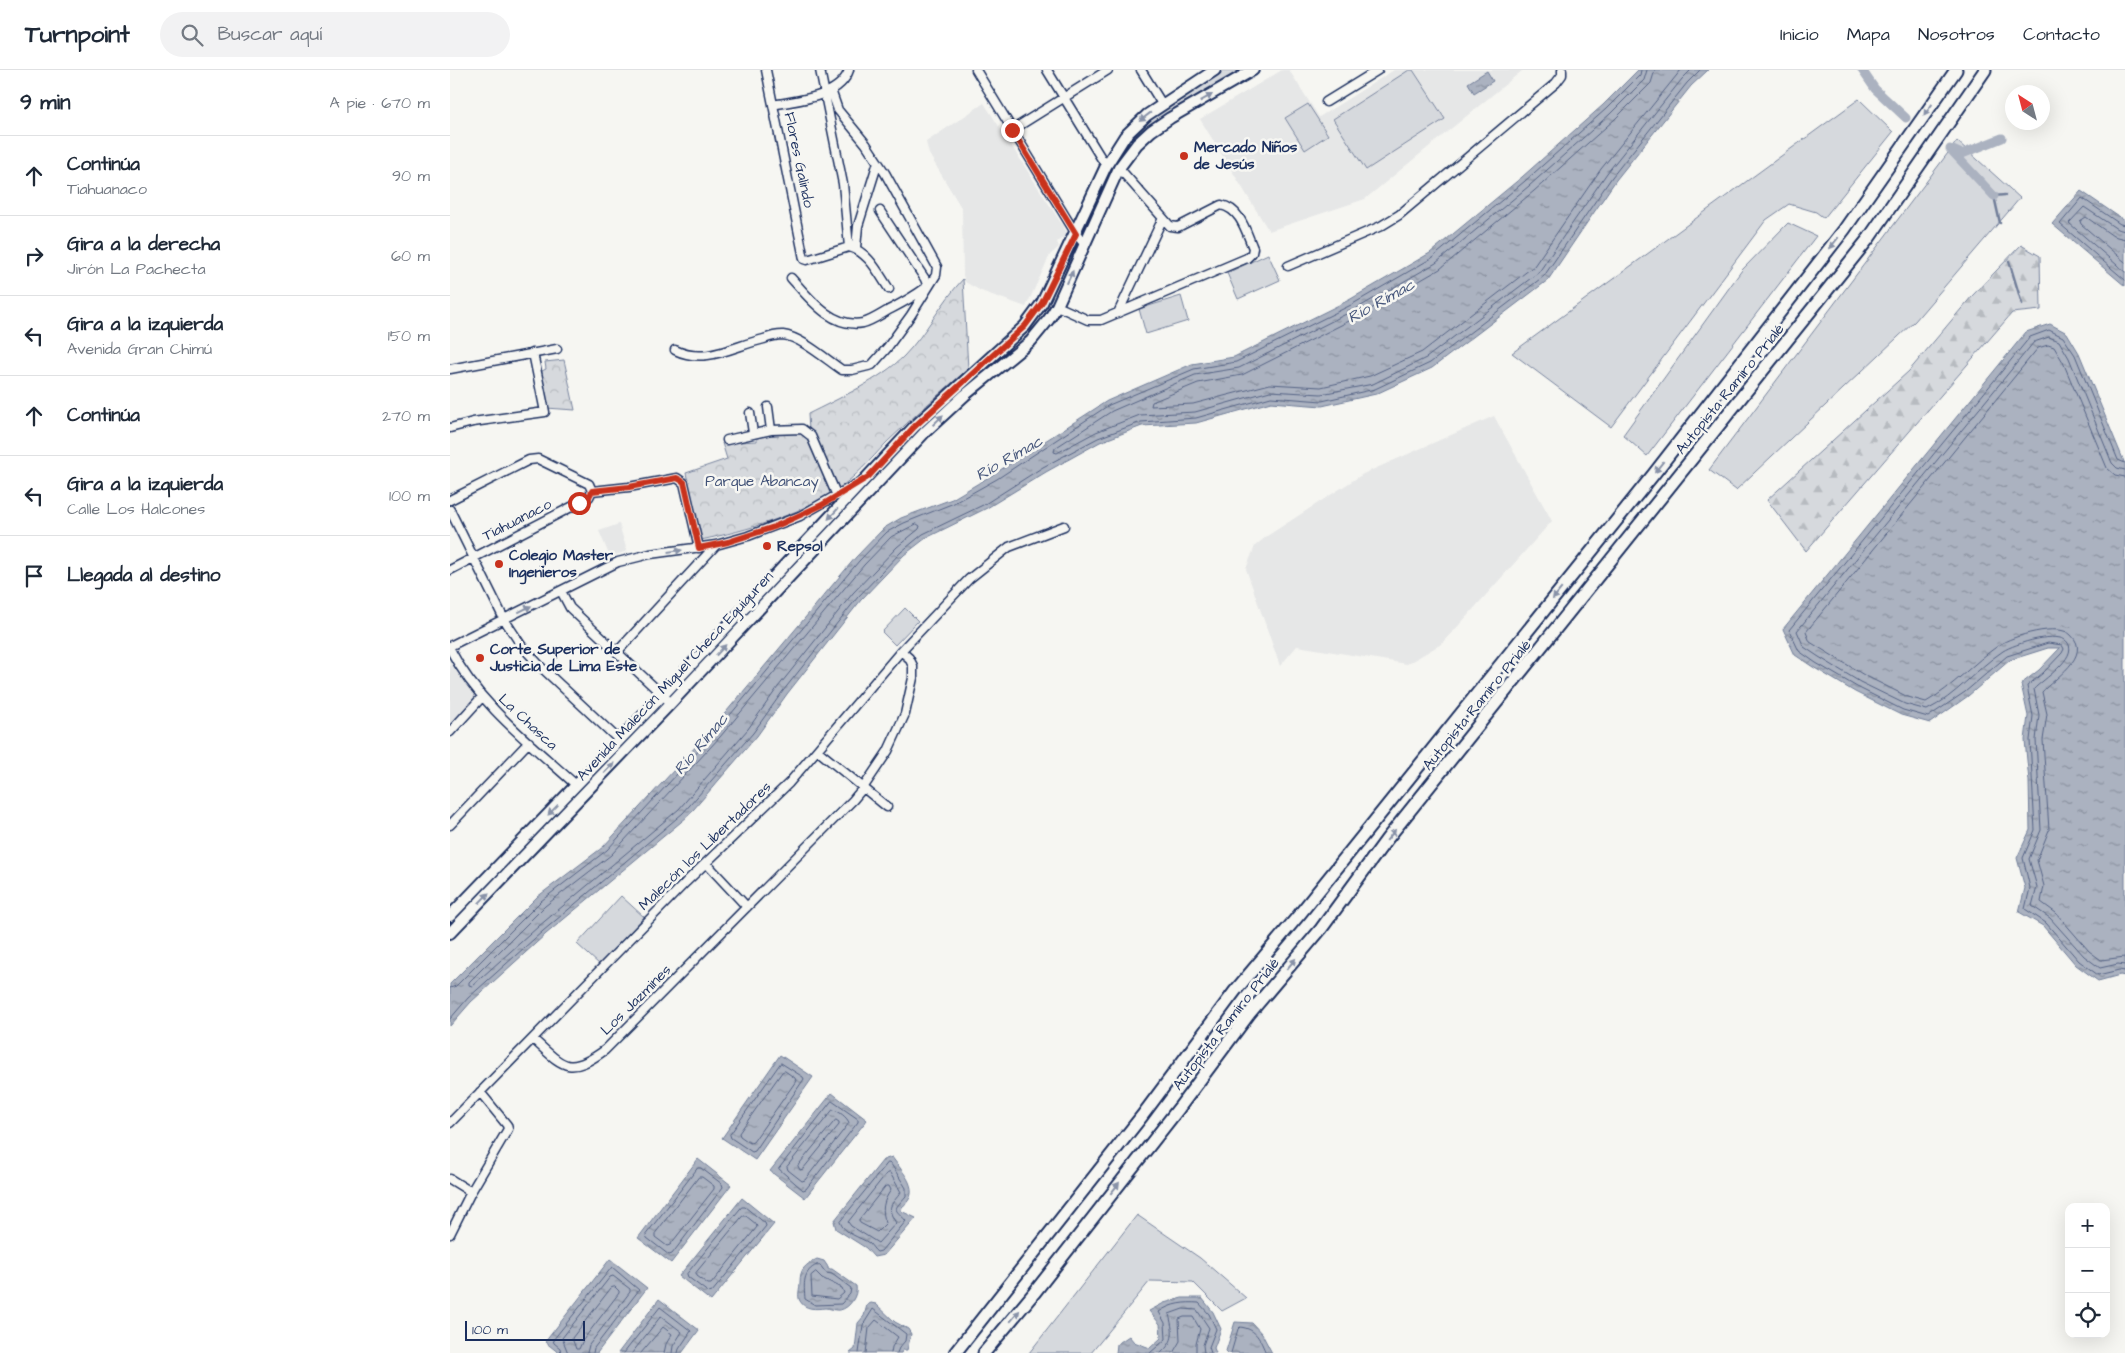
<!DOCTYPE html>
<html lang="es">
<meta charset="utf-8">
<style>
:root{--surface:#fff;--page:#f2f2f3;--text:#1f2937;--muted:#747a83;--line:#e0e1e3}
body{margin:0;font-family:"Architects Daughter",sans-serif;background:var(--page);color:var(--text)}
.controls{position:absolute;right:15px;bottom:15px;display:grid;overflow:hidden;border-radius:10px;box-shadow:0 5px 20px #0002}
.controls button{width:45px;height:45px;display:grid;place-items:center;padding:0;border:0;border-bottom:1px solid var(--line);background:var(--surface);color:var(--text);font:25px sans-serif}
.compass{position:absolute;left:1555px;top:15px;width:45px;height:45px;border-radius:50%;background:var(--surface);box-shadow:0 5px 20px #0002;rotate:324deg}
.scale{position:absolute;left:15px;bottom:12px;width:120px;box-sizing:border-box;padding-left:5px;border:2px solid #1b2f5e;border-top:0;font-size:14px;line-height:18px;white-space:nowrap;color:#1b2f5e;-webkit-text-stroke:4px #f6f6f2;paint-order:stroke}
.stop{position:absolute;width:15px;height:15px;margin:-11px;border:4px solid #c8321e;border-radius:50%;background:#fff}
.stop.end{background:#c8321e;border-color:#fff;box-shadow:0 1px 5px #0008}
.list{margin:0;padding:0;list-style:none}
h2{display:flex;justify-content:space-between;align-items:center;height:65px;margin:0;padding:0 20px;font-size:21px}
h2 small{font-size:16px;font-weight:400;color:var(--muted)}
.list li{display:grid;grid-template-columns:32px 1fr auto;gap:15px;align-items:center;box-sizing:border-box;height:80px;padding:0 20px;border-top:1px solid var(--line)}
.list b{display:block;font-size:19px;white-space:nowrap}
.list p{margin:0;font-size:16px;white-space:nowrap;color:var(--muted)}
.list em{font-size:16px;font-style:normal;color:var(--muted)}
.icon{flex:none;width:28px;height:28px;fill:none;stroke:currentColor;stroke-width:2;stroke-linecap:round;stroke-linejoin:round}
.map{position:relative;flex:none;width:1675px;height:1283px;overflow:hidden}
header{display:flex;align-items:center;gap:30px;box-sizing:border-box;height:70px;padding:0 25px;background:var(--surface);border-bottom:1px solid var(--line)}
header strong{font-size:24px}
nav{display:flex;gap:28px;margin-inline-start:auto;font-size:18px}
.search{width:350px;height:45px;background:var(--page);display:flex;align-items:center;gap:12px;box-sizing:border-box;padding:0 18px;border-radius:28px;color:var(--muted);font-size:19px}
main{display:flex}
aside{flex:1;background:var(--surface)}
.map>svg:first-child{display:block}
.built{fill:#e6e7e7}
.grass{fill:#d6d9dd;stroke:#78849e}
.forest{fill:url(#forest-firs);stroke:#78849e}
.park{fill:url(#park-crowns);stroke:#78849e}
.water{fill:url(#water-ripples);stroke:#717e99}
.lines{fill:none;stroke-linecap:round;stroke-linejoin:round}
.shore{stroke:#556385;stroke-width:1}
.stream{stroke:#717e99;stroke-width:2.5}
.canal{stroke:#abb2c0;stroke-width:9}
.minor-casing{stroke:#1b2f5e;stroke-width:11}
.major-casing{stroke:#1b2f5e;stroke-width:14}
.highway-casing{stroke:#1b2f5e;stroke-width:15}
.minor{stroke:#f6f6f2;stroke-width:8}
.major{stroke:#f6f6f2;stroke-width:10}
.highway{stroke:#f6f6f2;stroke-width:11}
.oneway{fill:#8892a8}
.route{stroke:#c8321e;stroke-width:6}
.poi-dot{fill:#c8321e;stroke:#f6f6f2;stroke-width:2}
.labels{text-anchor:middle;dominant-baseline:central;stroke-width:5;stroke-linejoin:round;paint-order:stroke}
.poi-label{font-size:15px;font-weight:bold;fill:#1b2f5e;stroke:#f6f6f2;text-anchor:start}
.street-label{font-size:15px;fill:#1b2f5e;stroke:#f6f6f2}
.park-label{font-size:15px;fill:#405177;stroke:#f6f6f2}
.water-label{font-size:16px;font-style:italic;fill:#46567b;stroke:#f6f6f2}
</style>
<header>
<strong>Turnpoint</strong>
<div class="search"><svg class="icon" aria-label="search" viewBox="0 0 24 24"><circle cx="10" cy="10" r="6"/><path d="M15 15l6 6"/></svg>Buscar aquí</div>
<nav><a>Inicio</a><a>Mapa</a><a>Nosotros</a><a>Contacto</a></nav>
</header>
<main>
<aside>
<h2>9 min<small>A pie · 670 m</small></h2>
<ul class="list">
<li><svg class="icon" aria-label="ahead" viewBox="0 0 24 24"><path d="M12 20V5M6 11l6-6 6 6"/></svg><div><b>Continúa</b><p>Tiahuanaco</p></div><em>90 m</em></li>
<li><svg class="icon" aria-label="right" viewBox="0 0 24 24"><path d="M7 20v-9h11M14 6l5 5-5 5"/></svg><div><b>Gira a la derecha</b><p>Jirón La Pachecta</p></div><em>60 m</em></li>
<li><svg class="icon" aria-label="left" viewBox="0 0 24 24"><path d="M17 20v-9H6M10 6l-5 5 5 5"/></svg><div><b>Gira a la izquierda</b><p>Avenida Gran Chimú</p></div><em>150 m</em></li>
<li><svg class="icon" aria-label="ahead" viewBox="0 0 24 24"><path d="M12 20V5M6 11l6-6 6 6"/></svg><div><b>Continúa</b></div><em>270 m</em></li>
<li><svg class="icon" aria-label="left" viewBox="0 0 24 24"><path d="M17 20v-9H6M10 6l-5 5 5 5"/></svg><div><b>Gira a la izquierda</b><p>Calle Los Halcones</p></div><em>100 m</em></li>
<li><svg class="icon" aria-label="arrive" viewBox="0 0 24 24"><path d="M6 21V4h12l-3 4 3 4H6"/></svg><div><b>Llegada al destino</b></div></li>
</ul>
</aside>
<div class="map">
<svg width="1675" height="1283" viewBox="0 0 1675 1283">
<defs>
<pattern id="forest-firs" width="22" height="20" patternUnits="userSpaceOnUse" patternTransform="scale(1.25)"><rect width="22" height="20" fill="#d6d9dd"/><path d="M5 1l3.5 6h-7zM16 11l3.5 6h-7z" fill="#b7bbc0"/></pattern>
<pattern id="park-crowns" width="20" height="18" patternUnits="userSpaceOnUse" patternTransform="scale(1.25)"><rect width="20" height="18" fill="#d6d9dd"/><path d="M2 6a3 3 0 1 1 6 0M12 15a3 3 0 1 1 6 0" fill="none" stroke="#b7bbc0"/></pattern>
<pattern id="water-ripples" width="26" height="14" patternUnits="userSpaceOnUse" patternTransform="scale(1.25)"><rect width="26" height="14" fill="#abb2c0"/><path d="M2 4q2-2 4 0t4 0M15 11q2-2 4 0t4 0" fill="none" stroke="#8a919f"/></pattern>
</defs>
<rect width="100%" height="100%" fill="#f6f6f2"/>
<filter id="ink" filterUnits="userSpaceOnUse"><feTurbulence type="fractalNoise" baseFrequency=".02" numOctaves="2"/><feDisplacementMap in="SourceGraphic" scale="10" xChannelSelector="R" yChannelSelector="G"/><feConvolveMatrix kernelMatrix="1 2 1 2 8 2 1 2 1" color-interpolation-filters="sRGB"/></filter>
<g filter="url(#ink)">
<path class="built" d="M832,0H839L869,47L944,0H1073L915,129L819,161L750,49Z
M534,33L618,164L607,172L609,177L600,185L576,237L531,221L515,212L513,205L512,139L479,84L476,72Z
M1044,346L1102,451L993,573L957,594L847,576L830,596L796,499L805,476L817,466L913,404Z
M169,454L177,481L160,487L149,461Z
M0,593L27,628L0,655Z"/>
<path class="grass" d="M773,0H796L697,59L637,162L630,159L655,105L684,61L721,32Z
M959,0H963L995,49L916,100L883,49Z
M1409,29L1443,62L1374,148L1366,142L1339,134L1316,150L1161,357L1062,283Z
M858,34L878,65L855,80L835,48Z
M1507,71L1570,128L1465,251L1286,420L1259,400Z
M1338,153L1366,166L1197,386L1173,365L1292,200Z
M622,177L629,183L605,234L585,262L457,377L449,378L459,366L564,272Z
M818,184L830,210L788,229L777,203Z
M731,226L738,251L696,264L689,239Z
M455,538L468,551L445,575L432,562Z
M171,826L194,847L150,895L127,874Z
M687,1145L750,1188L796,1228L772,1241L743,1212L700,1211L641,1283H579Z"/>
<path class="forest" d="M1571,175L1590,186L1591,240L1562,243L1356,481L1317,430L1459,301L1522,226Z"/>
<path class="park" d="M513,209L518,299C490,323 463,347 436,373C420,390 406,407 386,420C346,446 298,460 251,470L236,403L277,389L272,373L307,371V367L359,361L358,344C388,329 431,309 454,286C477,262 491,233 513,209Z
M114,290L125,340L96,338L88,303L96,299L95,292Z"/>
<path class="water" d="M1188,0H1258L1241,16L1166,110L1098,210L982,298L926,324L872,336L821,332L746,353L692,356L650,372L596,402L537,438L476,468L454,485L411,530L337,624L307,666L237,747L96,864L21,932L0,956V914L87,827L153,777L261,660L406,487L434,458L451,448L502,429L544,404L657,331L742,294L784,287L899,230L980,183L1072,107L1153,35Z
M1037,1L1043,11L1024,23L1018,13Z
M1631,121L1675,151V216L1602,154Z
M1600,254L1617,263L1629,283L1675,394V906L1670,905L1648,911L1626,895L1593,856L1569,842L1575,818L1567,788L1580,760L1579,711L1575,670L1578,646L1571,614L1589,600L1610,578H1598L1560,590L1518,626L1480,653L1451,645L1405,622L1363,597L1345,585L1333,559L1576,262Z
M330,985L363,1007L305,1090L272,1068Z
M382,1023L417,1050L355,1128L320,1101Z
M442,1087C453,1103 473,1121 452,1137L451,1141L466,1148L434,1185L424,1187L416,1178L386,1159L384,1151L433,1090Z
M248,1089L281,1115L221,1193L188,1168Z
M292,1128L324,1154L261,1231L229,1206Z
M160,1189L197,1218L147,1283H109L95,1272Z
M367,1189L374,1191L378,1197V1199H382L406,1216C408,1225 400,1238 390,1240C385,1241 380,1238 375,1238C366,1239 355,1240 350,1231C347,1226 350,1218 350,1212C350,1199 355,1195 367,1189Z
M732,1228H752L763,1242L771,1259L764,1278L766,1283H666L667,1274L679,1266L684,1272L700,1278L711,1268L710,1254L699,1241L714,1233Z
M209,1229L249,1260L232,1283H168Z
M421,1233L426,1234L445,1252L458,1259L461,1264L457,1280H453L451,1283H400L405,1279L408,1253L414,1246L417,1235Z
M785,1252L802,1253L812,1264L822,1283H778L776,1281Z"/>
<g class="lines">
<path class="shore" d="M1197,0L1194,10L1160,44L1079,116L986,193L904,240L789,298L745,305L662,341L605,378L604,382L607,383L646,362L690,345L745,342L820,321L871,324L923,314L976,288L1089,202L1157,103L1232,9L1241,0
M1205,0L1201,13L1165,49L1084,121L990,199L907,247L792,305L748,313L702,332L701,336L743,334L820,314L871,317L920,306L972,282L1084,196L1151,99L1231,0
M1675,155L1670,154L1632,128L1610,154L1675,210
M1675,161L1667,159L1634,137L1619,153L1675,202
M1675,169L1663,166L1636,147L1630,151L1631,154L1675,192
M1675,393L1668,390L1625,285L1613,267L1599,260L1580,267L1339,560L1349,581L1366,593L1407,617L1453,640L1478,647L1515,622L1557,586L1598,573L1612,575L1614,579L1612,583L1593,603L1577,616L1583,646L1580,670L1585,760L1573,788L1580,818L1575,839L1596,853L1629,891L1648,905L1669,900L1675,901
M1675,400L1667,398L1662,393L1619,288L1609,271L1599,267L1584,272L1347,561L1354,577L1369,587L1410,612L1455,634L1477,640C1506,626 1526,599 1553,581C1564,574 1610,559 1618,573C1628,588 1592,610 1584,619L1589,645L1586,670L1591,760L1579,789L1587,817L1582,836L1600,848L1634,886L1650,898L1668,894L1675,895
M1675,407L1665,405L1657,398L1613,292L1604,277L1598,275L1588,278L1356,562L1360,572L1414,605L1458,627L1476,632C1503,617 1523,593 1549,575C1562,566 1609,552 1621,565C1643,586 1603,609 1592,622L1597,644L1593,670L1599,760L1587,790L1594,816L1591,832L1606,843L1639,881L1651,890L1675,887
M467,454L470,456L469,459L447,477L403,523L328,617L298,659L229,739L89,856L22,916L19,915V912L95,836L161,785L270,667L414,495L441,467Z
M0,918L6,916L91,831L157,780L265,663L409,491L437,462L454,453L504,433L547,409L659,335L744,299L786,292L901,235L982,188L1075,111L1156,39L1190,5L1191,0
M0,949L18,928L93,861L233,743L303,663L333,621L408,527L451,482L473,464L535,434L593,397L648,368L691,352L746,348L821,327L872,331L925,319L980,293L1094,206L1162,107L1237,13L1250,0
M331,993L353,1007L354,1009L305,1081L302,1082L281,1068L280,1065Z
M335,1001L345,1008L346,1011L303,1072L300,1073L290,1066L289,1063L332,1002Z
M382,1031L408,1049V1052L356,1119L353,1120L329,1099Z
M383,1040C388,1040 398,1048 399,1053L355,1110L352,1111L338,1100L337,1097Z
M386,1050L389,1052V1055L353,1099L350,1100L348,1096Z
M438,1093L441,1094L456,1118V1126C442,1142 444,1137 456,1151L431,1181L427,1182C424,1180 422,1176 419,1173C410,1167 394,1164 390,1152Z
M248,1098H251L272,1114L273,1117L222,1184L219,1185L197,1168L196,1165Z
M440,1103L451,1122C442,1135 435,1136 446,1153L428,1173L401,1156L398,1152L436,1104Z
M249,1107H252L264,1116V1119L220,1175L217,1176L205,1167V1164Z
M436,1116H439L441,1120C433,1131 431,1140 436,1153L427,1162L410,1153L409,1150Z
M292,1137H295L315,1153L316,1156L262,1222L259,1223L238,1207L237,1204Z
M293,1146H296L306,1154L307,1157L261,1214H258L247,1206L246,1203Z
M367,1195H370L376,1203L382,1204L401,1218L400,1224L391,1234L365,1235L355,1229C354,1215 352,1201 367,1195Z
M366,1202L372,1208L392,1218L394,1223L387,1229L362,1226L361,1206Z
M165,1217L169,1221V1223L133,1270L129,1279H126L122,1268L161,1218Z
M111,1283L110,1278L104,1273L103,1270L162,1197L189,1220L144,1278L143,1283
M118,1283L112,1268L160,1207L163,1206L180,1219V1222L139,1275L137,1283
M174,1283L210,1237L241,1261L229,1279L228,1283
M182,1283L211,1246L232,1262L223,1276L222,1283
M191,1283L213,1257L222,1264L216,1274L214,1283
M409,1283L413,1255L423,1239L456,1264L455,1271L449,1278L447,1283
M416,1283L419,1258L426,1250L448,1267L442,1277L441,1283
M700,1283L716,1269L715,1253L709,1242C721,1233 735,1232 749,1233L759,1244L766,1259L759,1277L761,1283
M711,1283C726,1270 723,1261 719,1244L733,1239L747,1240L759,1258L753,1275L754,1283
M723,1283L730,1271L729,1249L734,1247H743L750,1259L746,1274V1283
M781,1283L788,1259L790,1257C807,1259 810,1270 816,1283"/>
<path class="stream" d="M1550,153L1544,126L1555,125
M1559,191L1572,234"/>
<path class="canal" d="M1412,0L1425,19L1456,48
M1500,79L1544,126
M1503,80L1512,84L1552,68"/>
<g class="minor-casing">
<path id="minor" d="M316,0L354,189L357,190L399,177C418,181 429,204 439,219
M370,0L393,114L399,177
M526,0L626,164L635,175
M597,0L656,96
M691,0L712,34
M876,32L928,0
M323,35C347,30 390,28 399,0
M562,60L658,0
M430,141L475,209L478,217
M406,178L408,156L428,92
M838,196L931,156L949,145L1106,13L1112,5V0
M341,208C359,228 382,259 413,253C421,251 430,245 437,241C450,234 462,228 474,219
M607,236L638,250H651L797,188L802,183L803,178C796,162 791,139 771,135L728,157L720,156L669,98
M668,243L713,148
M225,280C256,295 283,276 314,269C319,267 327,265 333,265C351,267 377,290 392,300H402L422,295L437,278L461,245L486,205L487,197L435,103L416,74L388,40L381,20
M0,299L107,279
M318,337L321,360
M300,343L303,363
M0,358L23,352L95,342L83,283
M277,370L321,360L352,359L361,366L387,426
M0,430L79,390L88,389L139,414L142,421
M0,440L54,549L71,575L91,597L169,670
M0,500L129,433L139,427L142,421L179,417L227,408L234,413L249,478
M111,521L120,538L221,633
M0,576L168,492L200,484L266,475L298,466L350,446L408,413
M0,579C28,634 81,674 126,715
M167,582L266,475
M0,662L32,627
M367,680L437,737
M0,755L79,672
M256,793L297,837
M83,969C113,996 118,1007 155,980L403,730L413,718L438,681L455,644L463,608V596L459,588L451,581
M0,1053L236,812L339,713L451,581L519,509L559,477L614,456
M0,1109L21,1122
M0,1164L21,1122L58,1059L57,1055L30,1022"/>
</g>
<g class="major-casing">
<path id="major" d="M0,846L213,625L464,357L575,256L592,233L656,96L675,66L697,45L765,0
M0,863L221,633L475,362L515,325L581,271L599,249L607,236L669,98L687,74L701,61L720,48L803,0"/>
</g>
<g class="highway-casing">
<path id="highway" d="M505,1283L692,1046L785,921L849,845L1203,405L1394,160L1506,0
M534,1283L584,1223L729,1038L799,944L871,859L937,769L1419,168L1535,0"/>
</g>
<use href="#minor" class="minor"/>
<use href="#major" class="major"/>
<use href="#highway" class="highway"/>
</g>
<defs><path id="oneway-solid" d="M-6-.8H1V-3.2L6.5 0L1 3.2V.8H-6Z" transform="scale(1.25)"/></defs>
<g class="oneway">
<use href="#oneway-solid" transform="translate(756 28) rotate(-29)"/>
<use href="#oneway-solid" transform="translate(1478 40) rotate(125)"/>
<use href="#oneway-solid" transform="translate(695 47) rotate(142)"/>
<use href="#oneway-solid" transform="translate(1384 173) rotate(128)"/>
<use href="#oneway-solid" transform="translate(620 207) rotate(-65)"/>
<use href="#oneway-solid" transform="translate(488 350) rotate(-44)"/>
<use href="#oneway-solid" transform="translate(1209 397) rotate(128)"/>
<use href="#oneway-solid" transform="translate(383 444) rotate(133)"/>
<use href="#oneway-solid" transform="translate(225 481) rotate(-7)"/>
<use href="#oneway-solid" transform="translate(1107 524) rotate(129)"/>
<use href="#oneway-solid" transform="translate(75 539) rotate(-26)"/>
<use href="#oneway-solid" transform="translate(271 580) rotate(-47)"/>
<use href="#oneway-solid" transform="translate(159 698) rotate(-46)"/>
<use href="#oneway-solid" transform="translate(103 740) rotate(134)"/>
<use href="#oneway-solid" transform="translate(941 765) rotate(-51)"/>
<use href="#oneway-solid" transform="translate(34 828) rotate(-46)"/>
<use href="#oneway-solid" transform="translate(841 894) rotate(-50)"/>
<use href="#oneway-solid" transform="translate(665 1118) rotate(-52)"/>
<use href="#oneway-solid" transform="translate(565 1246) rotate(-50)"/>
</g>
</g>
<g class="lines" filter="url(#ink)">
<path class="route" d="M129,433L139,427L142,421L179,417L227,408L234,412L249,478L278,472L324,457L372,435L418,407L464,357L575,256L592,233L626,164L562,60"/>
</g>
<g class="poi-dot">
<circle cx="734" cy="86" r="5"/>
<circle cx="317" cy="476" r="5"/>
<circle cx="49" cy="494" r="5"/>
<circle cx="30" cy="588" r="5"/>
</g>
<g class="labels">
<g class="poi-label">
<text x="744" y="77">Mercado Niños<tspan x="744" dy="17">de Jesús</tspan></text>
<text x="327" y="476">Repsol</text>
<text x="59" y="485">Colegio Master<tspan x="59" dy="17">Ingenieros</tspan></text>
<text x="40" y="579">Corte Superior de<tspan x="40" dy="17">Justicia de Lima Este</tspan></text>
</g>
<g class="street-label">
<text transform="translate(349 90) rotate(78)">Flores Galindo</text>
<text transform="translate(1280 319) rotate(-51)">Autopista Ramiro Prialé</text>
<text transform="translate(67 450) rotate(-27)">Tiahuanaco</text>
<text transform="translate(225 606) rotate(-47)">Avenida Malecón Miguel Checa Eguiguren</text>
<text transform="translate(1027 635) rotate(-51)">Autopista Ramiro Prialé</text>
<text transform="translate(78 652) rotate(43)">La Chasca</text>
<text transform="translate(255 776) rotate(-44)">Malecón los Libertadores</text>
<text transform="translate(186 930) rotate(-45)">Los Jazmines</text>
<text transform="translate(776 954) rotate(-52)">Autopista Ramiro Prialé</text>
</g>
<g class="park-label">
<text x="312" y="411">Parque Abancay</text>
</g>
<g class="water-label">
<text transform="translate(931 231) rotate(-29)">Río Rímac</text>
<text transform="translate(559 388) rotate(-30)">Río Rímac</text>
<text transform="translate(251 674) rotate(-50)">Río Rímac</text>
</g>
</g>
</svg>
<div class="controls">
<button>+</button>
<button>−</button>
<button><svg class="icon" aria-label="locate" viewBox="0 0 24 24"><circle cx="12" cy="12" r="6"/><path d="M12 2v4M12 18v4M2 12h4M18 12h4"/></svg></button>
</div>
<svg class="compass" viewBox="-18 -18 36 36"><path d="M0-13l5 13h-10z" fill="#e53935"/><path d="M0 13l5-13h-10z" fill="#747a83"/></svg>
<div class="scale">100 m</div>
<div class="stop" style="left:129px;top:433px"></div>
<div class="stop end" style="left:562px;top:60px"></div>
</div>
</main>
